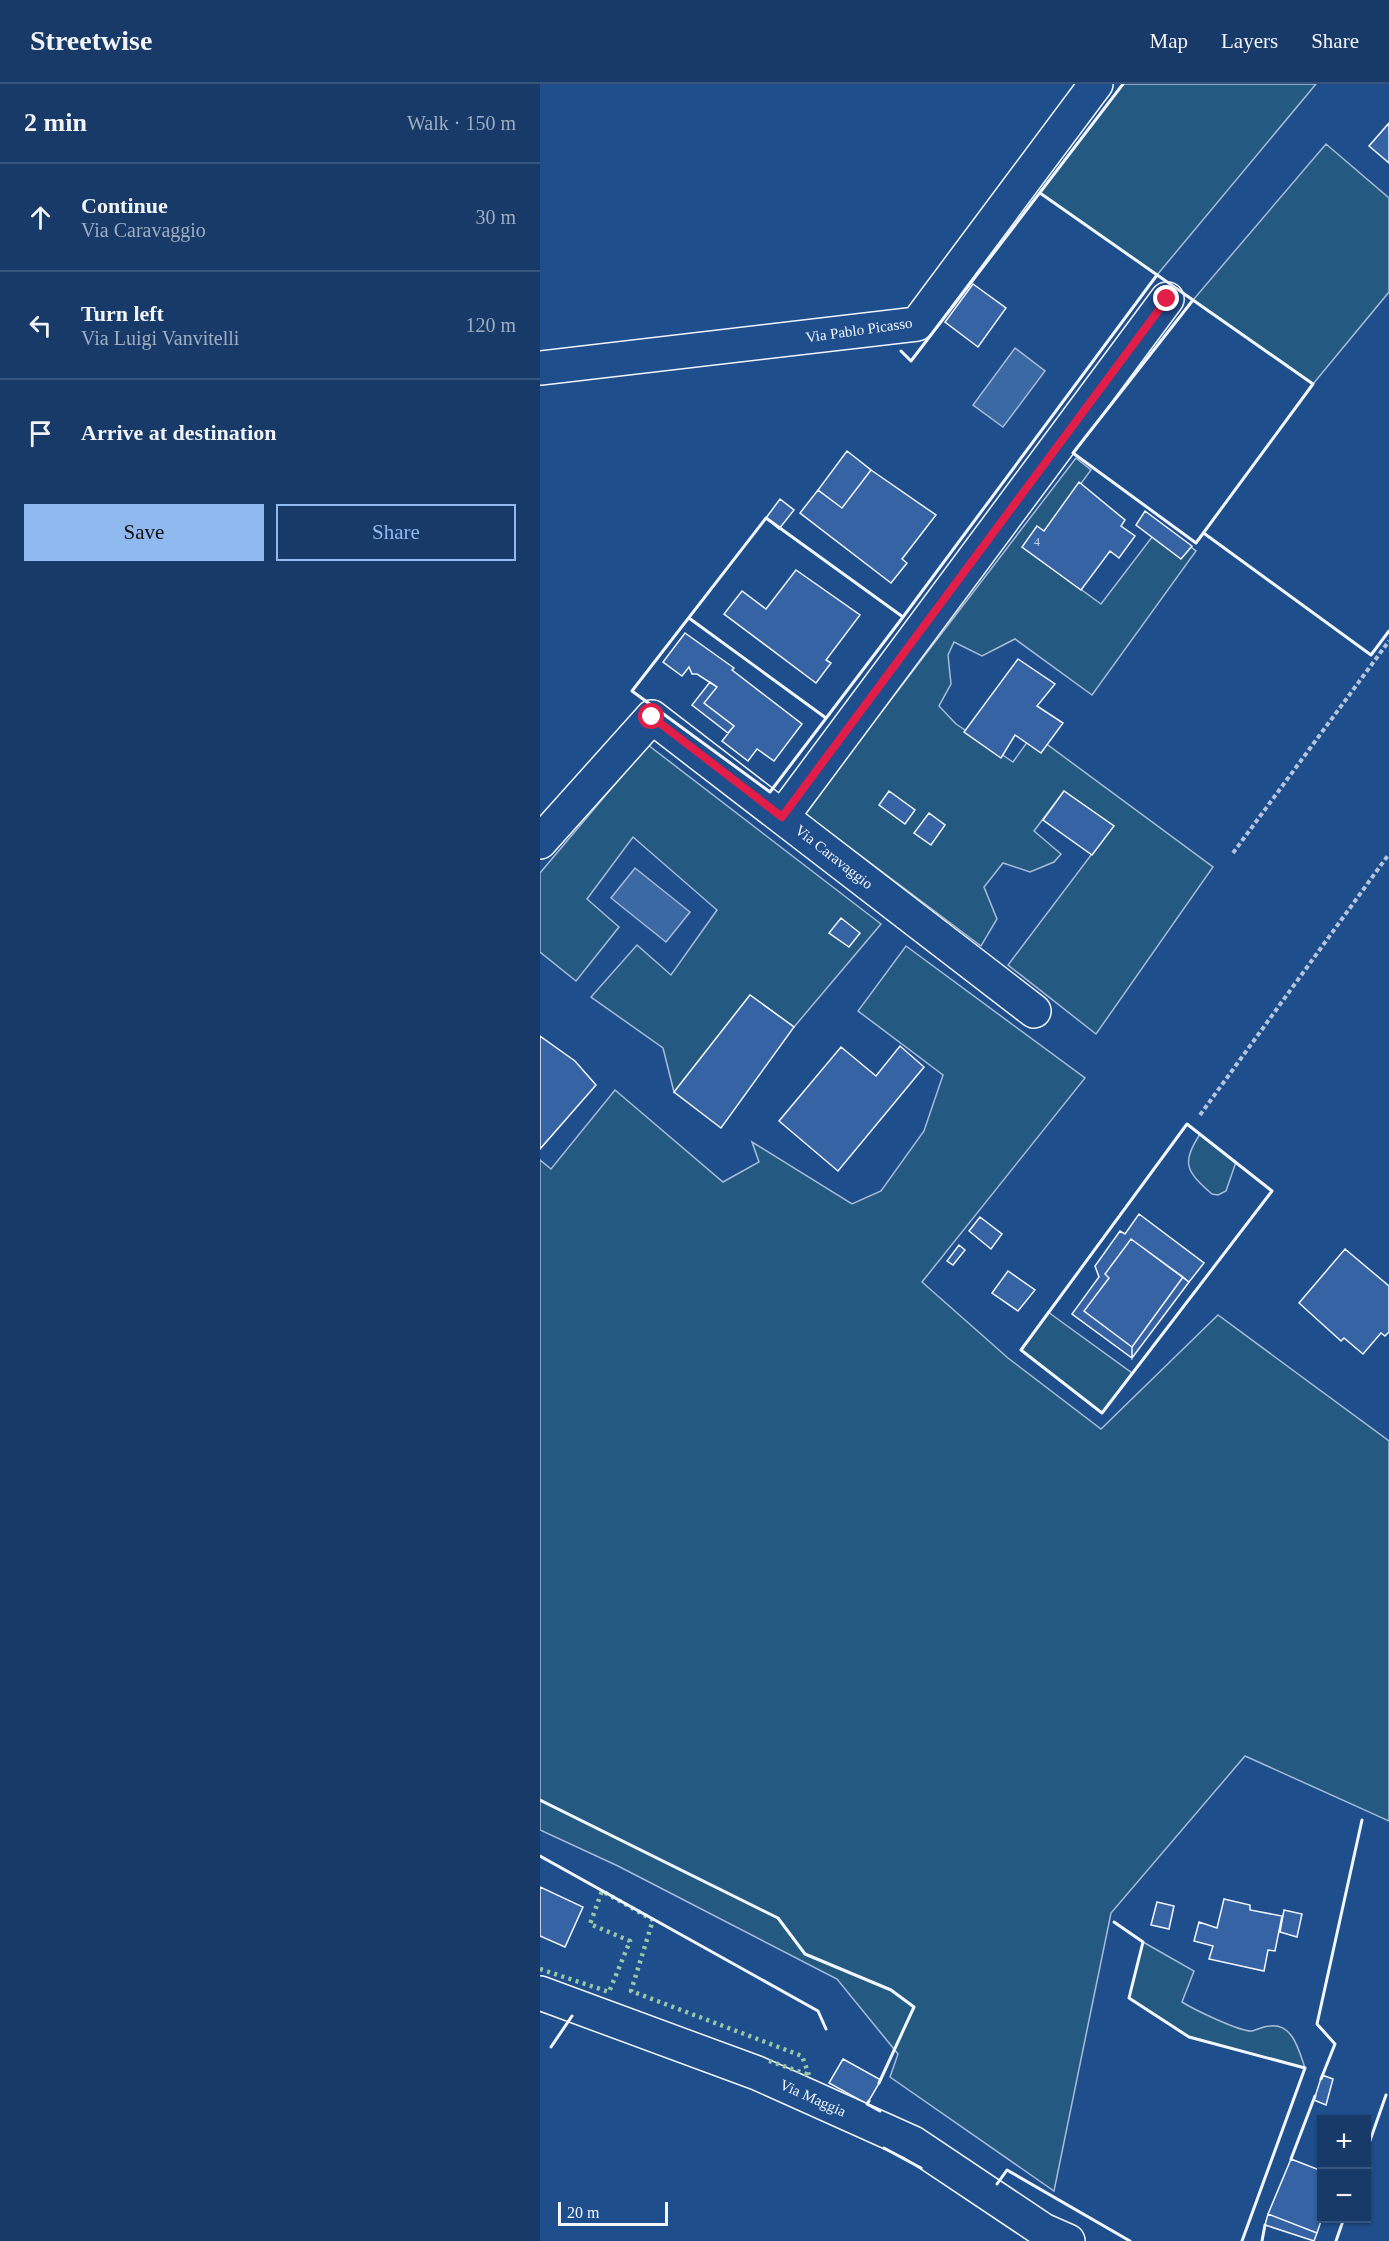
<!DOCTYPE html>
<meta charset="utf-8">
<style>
:root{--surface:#173a69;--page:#20416f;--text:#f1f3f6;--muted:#9eadc0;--line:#36547d;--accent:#90b9f0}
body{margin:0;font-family:"Times New Roman",serif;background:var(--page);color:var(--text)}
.controls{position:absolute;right:18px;bottom:18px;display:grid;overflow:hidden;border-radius:0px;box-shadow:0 2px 4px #0004}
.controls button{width:54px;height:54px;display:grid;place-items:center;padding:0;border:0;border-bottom:2px solid var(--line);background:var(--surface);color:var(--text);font:30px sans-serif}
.scale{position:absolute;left:18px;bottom:15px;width:110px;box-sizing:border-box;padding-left:6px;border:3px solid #f2f6ff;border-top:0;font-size:16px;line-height:21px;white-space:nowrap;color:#f2f6ff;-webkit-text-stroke:4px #1f4e8c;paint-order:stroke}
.stop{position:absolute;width:18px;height:18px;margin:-14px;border:4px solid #e11d48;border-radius:50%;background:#fff}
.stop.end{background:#e11d48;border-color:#fff;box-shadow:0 2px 6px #0008}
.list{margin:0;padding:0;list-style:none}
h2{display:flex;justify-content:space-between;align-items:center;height:78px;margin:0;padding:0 24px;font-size:26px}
h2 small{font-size:20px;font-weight:400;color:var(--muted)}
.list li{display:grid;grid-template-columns:39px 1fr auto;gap:18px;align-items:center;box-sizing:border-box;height:108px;padding:0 24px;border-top:2px solid var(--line)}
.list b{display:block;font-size:22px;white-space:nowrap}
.list p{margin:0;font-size:20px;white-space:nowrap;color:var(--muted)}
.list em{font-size:20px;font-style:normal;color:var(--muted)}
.actions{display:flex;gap:12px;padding:18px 24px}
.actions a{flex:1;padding:14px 0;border:2px solid var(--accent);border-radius:0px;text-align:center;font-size:21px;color:var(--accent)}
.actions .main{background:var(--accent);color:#111}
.icon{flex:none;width:33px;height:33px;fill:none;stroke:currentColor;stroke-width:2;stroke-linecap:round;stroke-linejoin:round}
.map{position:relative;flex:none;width:849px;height:2157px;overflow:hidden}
header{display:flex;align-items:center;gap:36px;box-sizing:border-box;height:84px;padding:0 30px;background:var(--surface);border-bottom:2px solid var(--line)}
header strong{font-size:28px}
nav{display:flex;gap:33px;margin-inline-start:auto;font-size:21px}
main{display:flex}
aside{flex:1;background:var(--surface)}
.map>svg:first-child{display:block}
.green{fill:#245a82;stroke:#a8bbd7;stroke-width:1.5}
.water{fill:#3b69a3;stroke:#a8bbd7;stroke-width:1.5}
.building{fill:#3563a3;stroke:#f2f6ff;stroke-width:1.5}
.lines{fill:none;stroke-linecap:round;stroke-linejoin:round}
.street-casing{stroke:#f2f6ff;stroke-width:36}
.path{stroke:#b3c4dc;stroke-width:4;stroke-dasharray:4.5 3;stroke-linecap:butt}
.street{stroke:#1f4e8c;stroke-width:33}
.hedge{stroke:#97c8a6;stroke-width:4.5;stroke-dasharray:3 4.5;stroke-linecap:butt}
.wall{stroke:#f2f6ff;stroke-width:3}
.route{stroke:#e11d48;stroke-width:8}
.labels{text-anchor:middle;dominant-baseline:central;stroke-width:4.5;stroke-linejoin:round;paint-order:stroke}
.number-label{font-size:12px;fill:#c3d1e8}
.street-label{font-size:15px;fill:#f2f6ff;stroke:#1f4e8c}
</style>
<header>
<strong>Streetwise</strong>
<nav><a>Map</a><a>Layers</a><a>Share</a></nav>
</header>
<main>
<aside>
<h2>2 min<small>Walk · 150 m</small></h2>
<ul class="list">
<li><svg class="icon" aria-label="ahead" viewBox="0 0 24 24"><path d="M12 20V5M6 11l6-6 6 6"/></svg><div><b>Continue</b><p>Via Caravaggio</p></div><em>30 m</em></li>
<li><svg class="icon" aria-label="left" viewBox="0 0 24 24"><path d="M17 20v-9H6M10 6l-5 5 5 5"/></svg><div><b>Turn left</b><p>Via Luigi Vanvitelli</p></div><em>120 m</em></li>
<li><svg class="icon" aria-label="arrive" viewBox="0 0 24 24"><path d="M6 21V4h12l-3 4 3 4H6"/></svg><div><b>Arrive at destination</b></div></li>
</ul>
<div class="actions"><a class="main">Save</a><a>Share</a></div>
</aside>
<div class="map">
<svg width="849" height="2157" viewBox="0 0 849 2157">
<rect width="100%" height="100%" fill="#1f4e8c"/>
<path class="green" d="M583,0H776L617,191L500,109Z
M786,60L849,114V208L773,300L653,216Z
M536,374L551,386L490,468L561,520L622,440L656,467L552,611L475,555L442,572L414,558L408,571L411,600L399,622L416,640L473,678L493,650L673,783L556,950L468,881L573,742L524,707L494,747L521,770L514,778L490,788L463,779L444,803L457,835L441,862L264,729Z
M108,661L341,840L254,943L210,911L134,1008L123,964L51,913L97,861L131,891L177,826L93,753L47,815L79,843L36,897L0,868V789Z
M366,862L545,994L382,1198L468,1274L561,1345L678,1231L849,1357V1737L705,1672L571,1829L514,2107L350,1993L358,1970L297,1895L78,1782L0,1746V1076L11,1085L75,1006L183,1098L219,1078L212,1058L312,1120L341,1107L384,1047L403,991L318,927Z
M660,1050L696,1078L686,1107L678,1111L672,1110C646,1087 641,1080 660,1050Z
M508,1228L592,1289L562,1329L481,1266Z
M603,1858L654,1887L642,1918C653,1925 700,1948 712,1947C717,1946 723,1942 730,1942C753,1939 759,1967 765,1984L649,1953L589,1914Z"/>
<path class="water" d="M475,264L505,287L463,343L433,321Z
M95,784L150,828L126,858L71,814Z"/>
<path class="building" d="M849,39V79L829,62Z
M433,200L466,224L438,263L405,238Z
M307,367L331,386L302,424L278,406Z
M331,386L396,431L362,475L367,479L351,499L260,429L278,406L302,424Z
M539,398L585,436L581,442L595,452L579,474L570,467L541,506L482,463L497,442L504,447Z
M240,415L254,426L239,445L226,434Z
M605,427L652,462L641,475L596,441Z
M256,486L320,531L286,576L291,579L276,599L184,530L202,507L226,525Z
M145,549L194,584L192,586L262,640L234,677L217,665L208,677L182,657L194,642L164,619L177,603L157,590H152L149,583L142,592L123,578Z
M478,575L515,600L497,622L523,639L501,669L475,651L461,674L424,648Z
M170,598L177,603L164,619L194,642L188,649L152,621Z
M349,707L375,726L365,740L339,721Z
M524,707L574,742L552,771L503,736Z
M389,729L405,741L391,761L374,749Z
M301,834L320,849L309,863L289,849Z
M210,911L254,943L181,1044L134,1008Z
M0,952L35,977L56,1001L0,1065Z
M360,962L384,983L298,1087L239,1037L301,963L336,992Z
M599,1130L664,1179L649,1198L591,1155L565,1190L569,1194L544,1227L592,1263V1274L532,1230L559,1193L555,1182L580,1147L585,1150Z
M440,1133L462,1150L451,1165L429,1147Z
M591,1155L643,1193L592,1263L544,1227L569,1194L565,1190Z
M419,1161L425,1166L413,1181L407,1177Z
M805,1165L849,1202V1248L845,1252L841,1249L823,1270L804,1254L801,1257L759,1219Z
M468,1187L495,1206L478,1227L452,1209Z
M643,1193L649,1198L592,1274V1263Z
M0,1803L43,1823L25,1863L0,1852Z
M684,1815L710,1821V1826L742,1832L735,1867L728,1866L724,1887L669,1875L673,1862L654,1857L659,1838L677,1844Z
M617,1818L634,1822L629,1845L611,1841Z
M744,1826L762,1830L757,1853L740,1848Z
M303,1975L341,1996L327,2020L289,1999Z
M782,1991L793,1995L786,2021L774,2016Z
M751,2075L782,2087V2134L777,2149L728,2130Z
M728,2130L777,2149L774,2157L725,2141Z"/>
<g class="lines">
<g class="street-casing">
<path id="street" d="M0,284L377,240L556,0
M242,733L627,215
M0,758L112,633L494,927
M0,1909L217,1989L373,2059L503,2146L528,2157"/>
</g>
<path class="path" d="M693,769L849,557
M660,1031L849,770"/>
<use href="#street" class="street"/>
<path class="hedge" d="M0,1885L69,1908L90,1857L50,1840L62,1807L113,1836L91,1907L262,1972L269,1991
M229,1977L269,1991"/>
<path class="wall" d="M500,109L773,300L656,459L533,369L653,216
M361,267L371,277L583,0
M226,434L363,533L230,708L92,607Z
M665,450L831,571L849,547
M363,533L617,191
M149,534L286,634
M647,1040L732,1107L562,1329L481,1266Z
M0,1716L238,1834L265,1870L351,1906L374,1923L339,1999
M0,1772L278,1927L286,1945
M574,1838L603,1858L589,1914L649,1953L765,1984L702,2157
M11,1963L32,1932
M781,1995L795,1960L777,1940L822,1736
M329,2017L327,2020L340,2027
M344,2064L381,2084
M826,2068L846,2011
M751,2075L775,2012
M457,2100L467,2086L590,2157
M722,2157L725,2141
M796,2157L804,2134"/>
</g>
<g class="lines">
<path class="route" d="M112,633L242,733L627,215"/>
</g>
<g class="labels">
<g class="number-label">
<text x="497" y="458">4</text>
</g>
<g class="street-label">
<text transform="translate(319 246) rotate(-8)">Via Pablo Picasso</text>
<text transform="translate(294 773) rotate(38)">Via Caravaggio</text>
<text transform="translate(273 2014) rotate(24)">Via Maggia</text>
</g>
</g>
</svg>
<div class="controls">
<button>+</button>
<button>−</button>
</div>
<div class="scale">20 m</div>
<div class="stop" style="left:112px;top:633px"></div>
<div class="stop end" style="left:627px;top:215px"></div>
</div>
</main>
